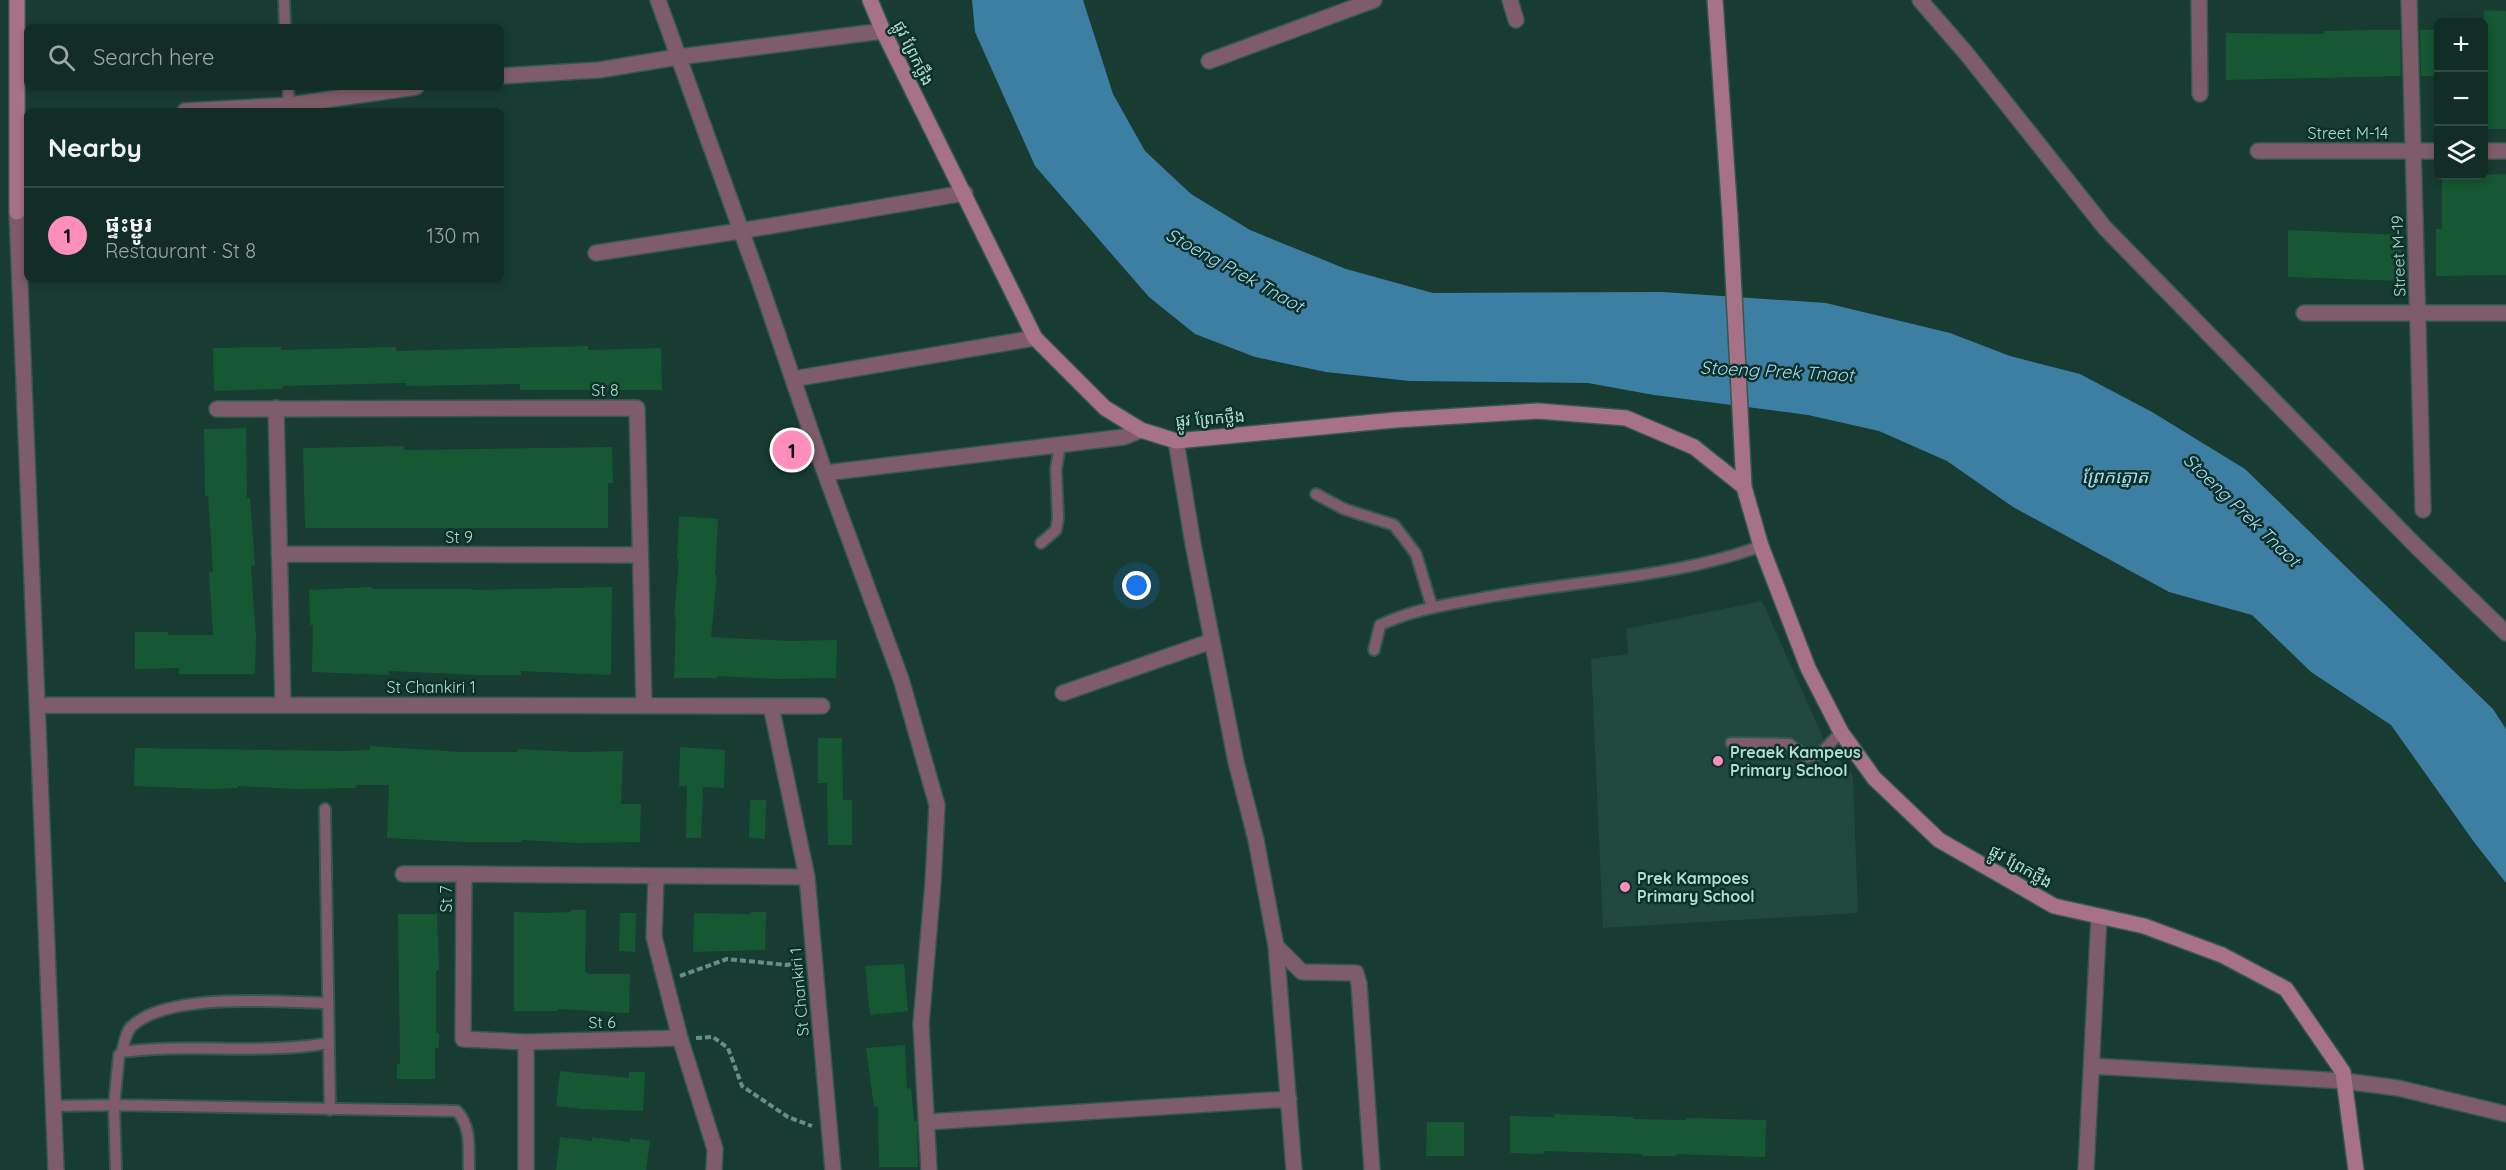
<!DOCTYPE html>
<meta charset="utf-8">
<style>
:root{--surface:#122c26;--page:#1f3832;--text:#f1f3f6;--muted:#9ca7a7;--line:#314843;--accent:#fe8ebc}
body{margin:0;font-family:Quicksand,"Noto Sans Khmer",sans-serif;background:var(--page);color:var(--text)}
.controls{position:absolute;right:18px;top:18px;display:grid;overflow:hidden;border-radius:9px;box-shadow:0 3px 9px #0003}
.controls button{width:54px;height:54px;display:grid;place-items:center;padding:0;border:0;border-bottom:2px solid var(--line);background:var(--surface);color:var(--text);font:30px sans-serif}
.you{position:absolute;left:1137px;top:586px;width:21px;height:21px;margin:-15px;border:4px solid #fff;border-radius:50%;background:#1a73e8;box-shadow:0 0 0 9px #1a73e833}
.badge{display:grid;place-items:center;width:39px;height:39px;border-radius:50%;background:var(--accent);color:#111;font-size:20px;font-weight:700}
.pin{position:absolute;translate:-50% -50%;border:3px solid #fff;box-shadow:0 2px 6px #0006}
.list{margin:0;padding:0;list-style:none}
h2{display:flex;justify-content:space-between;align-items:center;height:78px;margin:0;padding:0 24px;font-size:26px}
h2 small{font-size:20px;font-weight:400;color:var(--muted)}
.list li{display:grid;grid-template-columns:39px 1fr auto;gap:18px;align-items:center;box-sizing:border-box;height:96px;padding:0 24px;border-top:2px solid var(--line)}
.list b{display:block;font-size:22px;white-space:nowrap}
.list p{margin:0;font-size:20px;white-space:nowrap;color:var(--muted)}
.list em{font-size:20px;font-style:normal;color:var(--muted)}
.icon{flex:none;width:33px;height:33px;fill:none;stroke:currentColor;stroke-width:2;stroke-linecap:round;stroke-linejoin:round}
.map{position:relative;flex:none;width:2506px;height:1170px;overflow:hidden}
.search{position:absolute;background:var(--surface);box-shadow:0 3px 9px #0003;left:24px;top:24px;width:480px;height:66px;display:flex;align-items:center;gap:15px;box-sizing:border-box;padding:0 21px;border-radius:9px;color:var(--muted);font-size:22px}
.panel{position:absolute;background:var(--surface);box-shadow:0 3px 9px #0003;left:24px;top:108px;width:480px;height:174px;border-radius:9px}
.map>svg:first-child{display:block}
.built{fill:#21483e}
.water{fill:#3c7fa3}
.building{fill:#165834}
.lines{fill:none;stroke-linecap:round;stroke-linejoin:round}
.lane-casing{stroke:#33594e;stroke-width:14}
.street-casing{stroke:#33594e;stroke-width:18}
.secondary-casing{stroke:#33594e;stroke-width:18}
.path{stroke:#669084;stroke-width:4;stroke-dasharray:6 3;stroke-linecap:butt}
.lane{stroke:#7f5c69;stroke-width:10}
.street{stroke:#7f5c69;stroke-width:15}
.secondary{stroke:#a87286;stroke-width:15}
.poi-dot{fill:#fe8ebc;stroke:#0d3128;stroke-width:2}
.labels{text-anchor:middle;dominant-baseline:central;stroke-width:5;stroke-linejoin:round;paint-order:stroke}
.street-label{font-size:16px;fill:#aedfd0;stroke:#0d3128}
.poi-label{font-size:16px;font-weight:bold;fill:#aedfd0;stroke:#0d3128;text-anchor:start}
.water-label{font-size:18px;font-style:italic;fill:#a7dcfc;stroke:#0d3128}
</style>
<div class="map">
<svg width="2506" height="1170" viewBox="0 0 2506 1170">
<rect width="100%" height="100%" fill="#183b32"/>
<path class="built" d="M1762,601L1827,746L1853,776L1858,913L1603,928L1591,659L1628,654L1626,629Z"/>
<path class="water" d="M972,0H1083L1113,94L1145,151L1191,194L1250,230L1346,269L1433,293L1663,292L1826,303L1950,333L2010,356L2080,374L2152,412L2245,469L2493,709L2506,729V883L2474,842L2391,725L2311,672L2252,615L2169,592L2013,507L1947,461L1879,431L1808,415L1654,395L1588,383L1410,381L1326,372L1255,357L1195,334L1149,297L1035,166L975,32Z"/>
<path class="building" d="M2484,10L2506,11V129H2484Z
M2366,30H2400L2401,76L2226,80V33L2324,34V31Z
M2420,30H2439V76H2421Z
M2506,174V275L2436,276V229H2442V176Z
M2288,230L2402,235L2401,281L2288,277Z
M588,346V350L661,348L662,390H520V384L406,386V383L282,386V389L214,391L213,348L281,347V350L396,347V351Z
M246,428L247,498H250L255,565L251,566L256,637L255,674H179V668L135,669V632H168V635H213L209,572H213L208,496H205L204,429Z
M404,446V450L612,447L613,483H608V528H305L303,448Z
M679,516L718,519L715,575H717L711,637L791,641L837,640L836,678L776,679L717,676V678H674L676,617H674L679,559H677Z
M372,587V589H473V590L612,587L611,675L521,671V675H479L389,671V675L312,672L313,625H310L309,590Z
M818,738H842L843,800H852V845H828L827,783H818Z
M370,746L461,752H518V749L577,752L623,751L621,804H641L640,842L580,843L522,840L521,842H462L387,838L389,785H357L356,788L296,789L238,786V788L210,789L134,786L135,748L342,751L370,750Z
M680,747L725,750L724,788L703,787L701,838H686L687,786H679Z
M750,800H766L765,839L749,838Z
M571,910H586L585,971L588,974H630L629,1013L558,1009V1011H514V912L542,913L571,912Z
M751,912H766L765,950L693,952L694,913L751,914Z
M620,913H636L635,952L619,951Z
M398,914H437L439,970H436V1033H439V1048H435V1079H397V1064H400Z
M904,964L908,1011L870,1015L865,966Z
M905,1045L907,1089L911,1088L914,1121H917L918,1167H879L878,1106L874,1107L866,1048Z
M560,1071L629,1078V1072H645L643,1111L584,1109L556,1106Z
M1554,1114L1633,1117V1119L1686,1120V1118L1766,1120L1765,1157L1676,1154V1156H1642V1154L1544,1151V1154L1510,1153V1116L1554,1117Z
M1427,1122H1464V1156H1426Z
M560,1137L592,1141V1137L630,1142V1138L650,1141L646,1170H556Z"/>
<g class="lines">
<g class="lane-casing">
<path id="lane" d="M284,0L285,27
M288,87L289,105
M1316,494L1344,509L1394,525L1416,554L1432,607
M1041,543L1056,530L1058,518L1056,469L1060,445
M1374,650L1380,625C1414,609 1446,605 1482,598C1572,581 1675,578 1761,546
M1731,743L1789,744L1808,757L1821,753L1841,732
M325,809L330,1110
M122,1052C124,1044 126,1031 132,1026C169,992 278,1002 328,1003
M53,1106L114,1105L119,1055L122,1052C190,1043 261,1055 328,1043
M116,1170L114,1105L457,1111C472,1128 468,1149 469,1170"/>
</g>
<g class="street-casing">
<path id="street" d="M658,0L760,283L825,473L901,679L937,805L933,883L921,1024L929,1170
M1510,0L1516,20
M1920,0L1966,53L2105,228L2416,546L2506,633
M2199,0L2200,94
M2409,0L2423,510
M1209,61L1374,0
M501,76L599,70L678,57L883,31
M185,111L289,105L416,87
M2258,151H2438
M2484,151H2506
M17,212L56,1170
M596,253L740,231L965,193
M2304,313H2506
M793,379L1035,338
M276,408L283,705
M217,409L637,408L644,706
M1176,441L1193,544L1236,762L1256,840L1276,946L1302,972L1356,973L1359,984L1372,1170
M825,473L1124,437L1141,430
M279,554L640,555
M1063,693L1212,641
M37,705L822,706
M771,706L807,877L833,1170
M403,874H464
M656,876L654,937L680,1038L715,1149L714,1170
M1276,946L1294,1170
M526,1042L680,1038
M2092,1066L2344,1081L2398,1088L2506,1114
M927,1122L1289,1099
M526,1170V1042L463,1039L464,874L807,877
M2086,1170L2099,916"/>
</g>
<g class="secondary-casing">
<path id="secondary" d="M870,0L883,31L1035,338L1105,408L1141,430L1176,441L1395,420L1538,411L1626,418L1694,447L1744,487
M1715,0L1730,216L1744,487L1761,546L1808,668L1841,732L1874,778L1939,840L2002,876L2054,906L2144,926L2222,955L2286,989L2343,1072L2356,1170
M17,212V0"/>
</g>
<path class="path" d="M680,976L727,959L787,965L798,962
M696,1038L713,1037L728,1048L742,1086L788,1117L812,1126"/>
<use href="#lane" class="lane"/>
<use href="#street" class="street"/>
<use href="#secondary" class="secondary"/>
</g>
<g class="poi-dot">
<circle cx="1718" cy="761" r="6"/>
<circle cx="1625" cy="887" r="6"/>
</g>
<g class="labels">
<g class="street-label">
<text transform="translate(914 53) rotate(64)">ផ្លូវ ព្រែកថ្លឹង</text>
<text x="2348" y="133">Street M-14</text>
<text transform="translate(2398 256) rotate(-92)">Street M-19</text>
<text x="605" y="390">St 8</text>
<text transform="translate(1210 418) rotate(-4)">ផ្លូវ ព្រែកថ្លឹង</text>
<text x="459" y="537">St 9</text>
<text x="431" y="687">St Chankiri 1</text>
<text transform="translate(2021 866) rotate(30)">ផ្លូវ ព្រែកថ្លឹង</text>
<text transform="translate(446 899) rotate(-90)">St 7</text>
<text transform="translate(799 992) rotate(-95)">St Chankiri 1</text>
<text transform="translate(602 1022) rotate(-1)">St 6</text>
</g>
<g class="poi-label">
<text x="1730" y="752">Preaek Kampeus<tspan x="1730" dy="18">Primary School</tspan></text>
<text x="1637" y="878">Prek Kampoes<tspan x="1637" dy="18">Primary School</tspan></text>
</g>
<g class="water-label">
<text transform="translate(1235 270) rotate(29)">Stoeng Prek Tnaot</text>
<text transform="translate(1777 371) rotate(3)">Stoeng Prek Tnaot</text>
<text x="2115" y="476">ព្រែកត្នោត</text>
<text transform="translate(2242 510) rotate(44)">Stoeng Prek Tnaot</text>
</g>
</g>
</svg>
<div class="controls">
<button>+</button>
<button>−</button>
<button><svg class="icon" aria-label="layers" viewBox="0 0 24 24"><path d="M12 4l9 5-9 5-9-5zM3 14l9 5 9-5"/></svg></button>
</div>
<div class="you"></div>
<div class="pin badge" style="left:792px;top:450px">1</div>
<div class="search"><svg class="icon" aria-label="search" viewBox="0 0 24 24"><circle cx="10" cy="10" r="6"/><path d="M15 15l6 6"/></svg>Search here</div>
<section class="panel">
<h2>Nearby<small></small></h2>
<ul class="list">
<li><span class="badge">1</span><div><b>ផ្ទះម្ជូរ</b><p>Restaurant · St 8</p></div><em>130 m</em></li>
</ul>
</section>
</div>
